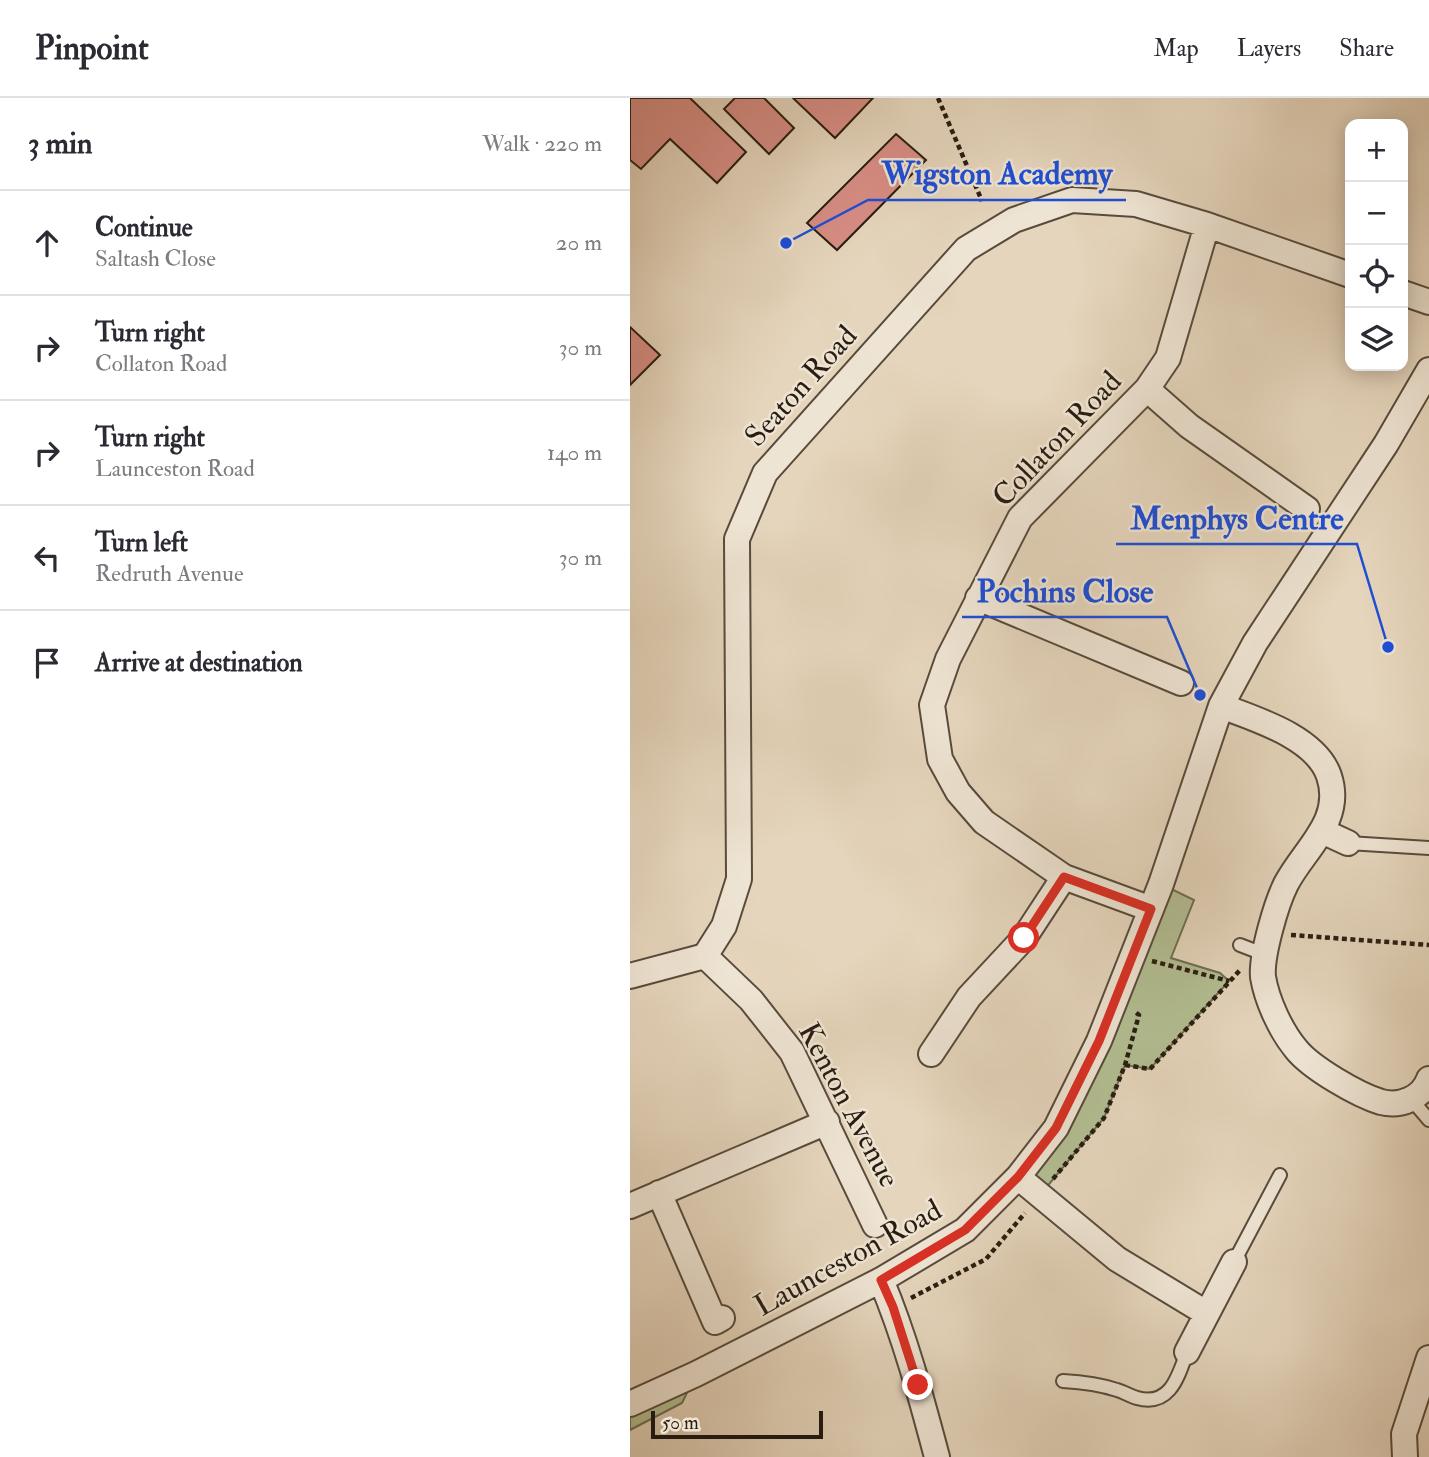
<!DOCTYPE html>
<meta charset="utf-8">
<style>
:root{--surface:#fff;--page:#f7f7f7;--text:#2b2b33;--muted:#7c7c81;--line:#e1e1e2}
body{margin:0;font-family:"IM FELL Double Pica",serif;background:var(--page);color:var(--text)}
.controls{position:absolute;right:21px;top:21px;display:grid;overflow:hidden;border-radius:14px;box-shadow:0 4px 18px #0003}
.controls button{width:63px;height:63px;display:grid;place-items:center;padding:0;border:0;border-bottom:2px solid var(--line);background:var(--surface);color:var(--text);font:35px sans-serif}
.scale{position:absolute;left:21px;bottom:18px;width:172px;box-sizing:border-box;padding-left:7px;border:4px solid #291d11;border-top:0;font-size:19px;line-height:24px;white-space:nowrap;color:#291d11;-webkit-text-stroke:5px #eee4d3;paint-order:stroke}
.stop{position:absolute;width:21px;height:21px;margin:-16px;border:5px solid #d93025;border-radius:50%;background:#fff}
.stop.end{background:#d93025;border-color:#fff;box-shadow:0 2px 7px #0008}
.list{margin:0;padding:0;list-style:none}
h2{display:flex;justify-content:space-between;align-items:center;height:91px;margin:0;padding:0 28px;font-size:30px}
h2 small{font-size:23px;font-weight:400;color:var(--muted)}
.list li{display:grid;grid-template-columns:46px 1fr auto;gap:21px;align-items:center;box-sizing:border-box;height:105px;padding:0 28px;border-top:2px solid var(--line)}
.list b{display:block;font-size:26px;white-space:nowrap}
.list p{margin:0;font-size:23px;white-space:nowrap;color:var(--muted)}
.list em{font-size:23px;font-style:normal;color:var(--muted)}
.icon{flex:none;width:38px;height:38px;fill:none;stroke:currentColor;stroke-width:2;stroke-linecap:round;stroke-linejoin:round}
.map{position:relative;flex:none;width:799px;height:1359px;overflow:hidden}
header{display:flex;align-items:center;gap:42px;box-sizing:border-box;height:98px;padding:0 35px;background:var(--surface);border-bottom:2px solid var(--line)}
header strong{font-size:33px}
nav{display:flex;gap:38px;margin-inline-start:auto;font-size:24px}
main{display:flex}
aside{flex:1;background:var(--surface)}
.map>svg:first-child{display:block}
.green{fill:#b2be92;stroke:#6e6e52;stroke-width:2}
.building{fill:#d78d84;stroke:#291d11;stroke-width:2}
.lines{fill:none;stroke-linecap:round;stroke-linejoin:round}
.service-casing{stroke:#584b3c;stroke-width:16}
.minor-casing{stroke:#584b3c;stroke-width:28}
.path{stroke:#291d11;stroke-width:4.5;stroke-dasharray:5 3.5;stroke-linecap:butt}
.service{stroke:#eee4d3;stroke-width:12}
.minor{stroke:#eee4d3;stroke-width:24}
.route{stroke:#d93025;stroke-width:9}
.labels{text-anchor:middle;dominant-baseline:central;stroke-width:5;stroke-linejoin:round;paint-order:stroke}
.street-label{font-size:30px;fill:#291d11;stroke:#eee4d3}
.leader{fill:none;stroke:#1d4ed8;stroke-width:2.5}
.callout-dot{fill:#1d4ed8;stroke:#eee4d3;stroke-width:2.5}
.callout-label{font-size:32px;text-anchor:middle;font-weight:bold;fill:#1d4ed8;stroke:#eee4d3;stroke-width:5;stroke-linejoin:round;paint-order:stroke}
</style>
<header>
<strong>Pinpoint</strong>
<nav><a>Map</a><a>Layers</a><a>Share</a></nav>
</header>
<main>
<aside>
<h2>3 min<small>Walk · 220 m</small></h2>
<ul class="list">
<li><svg class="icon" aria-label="ahead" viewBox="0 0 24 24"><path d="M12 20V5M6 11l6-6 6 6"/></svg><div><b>Continue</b><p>Saltash Close</p></div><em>20 m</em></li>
<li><svg class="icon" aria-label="right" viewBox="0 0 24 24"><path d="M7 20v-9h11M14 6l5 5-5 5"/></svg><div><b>Turn right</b><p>Collaton Road</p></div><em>30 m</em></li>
<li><svg class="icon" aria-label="right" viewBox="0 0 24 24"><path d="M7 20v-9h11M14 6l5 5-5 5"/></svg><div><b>Turn right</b><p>Launceston Road</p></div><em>140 m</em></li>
<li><svg class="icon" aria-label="left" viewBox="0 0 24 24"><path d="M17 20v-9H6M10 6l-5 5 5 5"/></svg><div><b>Turn left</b><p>Redruth Avenue</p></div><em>30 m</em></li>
<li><svg class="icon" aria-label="arrive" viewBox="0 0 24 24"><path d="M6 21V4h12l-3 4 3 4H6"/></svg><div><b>Arrive at destination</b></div></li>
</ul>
</aside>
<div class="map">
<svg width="799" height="1359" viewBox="0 0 799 1359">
<rect width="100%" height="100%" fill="#e5d5bc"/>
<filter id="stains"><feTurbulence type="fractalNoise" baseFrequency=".00286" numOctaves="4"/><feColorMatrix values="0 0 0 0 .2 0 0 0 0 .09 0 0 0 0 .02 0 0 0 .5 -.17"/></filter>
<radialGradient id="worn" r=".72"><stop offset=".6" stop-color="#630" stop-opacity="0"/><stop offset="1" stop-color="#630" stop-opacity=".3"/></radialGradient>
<path class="green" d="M531,786L564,802L541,860L590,875L599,883L520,971L495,967L474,1020L410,1097L388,1079L426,1030Z
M66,1276L52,1305L0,1332V1306Z"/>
<path class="building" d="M0,0H60L116,54L87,85L40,41L11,71L0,62Z
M105,0H134L164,30L139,56L94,11Z
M163,0H243L205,40Z
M266,36L296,62L207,152L177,125Z
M0,229L30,257L0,287Z"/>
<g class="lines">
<g class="service-casing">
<path id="service" d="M718,745L799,750
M610,847L636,857
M782,1002L799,1022
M604,1164L650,1077
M433,1283C451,1284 469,1286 487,1292C494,1294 500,1298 507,1300C540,1309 548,1279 557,1254"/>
</g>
<g class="minor-casing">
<path id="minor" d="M773,195L799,204
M517,291L559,328L677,411
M348,500L551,585
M591,608C625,621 686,639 699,678C714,723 674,751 656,786C646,806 631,858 633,879C637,903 651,933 666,951C681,970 728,997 751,1004C771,1009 792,1000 799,981
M692,733L718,745
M521,811L434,779L354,724L328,694L310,661L302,607L318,561L390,420L517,291L538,260L577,127
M75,858L121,902L162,954L245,1127
M0,878L75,858L94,828L109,781L107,441L135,375L336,151L384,122L442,102L506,106L577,127L720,177
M301,956L339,899L394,840L434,779
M388,1079L487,1161L576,1215
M29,1095L85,1224L92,1220
M0,1108L197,1024
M251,1182C275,1239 291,1299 307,1359
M557,1254L604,1164
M0,1306L66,1276L251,1182L335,1132L388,1079L426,1030L469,943L531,786L591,608L625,545L756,346L799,272
M775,1359L774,1336L799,1260"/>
</g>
<path class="path" d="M308,0L352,103
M661,837L799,847
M522,863L599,883
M495,967L520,971L611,871
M423,1081L474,1020L495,967L509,917L504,913
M281,1200L356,1161L395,1115"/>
<use href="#service" class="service"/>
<use href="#minor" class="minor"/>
</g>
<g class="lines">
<path class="route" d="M288,1287L263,1209L251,1182L335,1132L388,1079L426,1030L469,943L521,811L434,779L394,840"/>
</g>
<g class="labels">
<g class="street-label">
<text transform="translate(171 288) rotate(-48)">Seaton Road</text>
<text transform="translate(427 341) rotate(-47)">Collaton Road</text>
<text transform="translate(219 1007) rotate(62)">Kenton Avenue</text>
<text transform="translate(218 1160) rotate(-29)">Launceston Road</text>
</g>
</g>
<path class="leader" d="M156 145L238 102H496M758 549L727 446H486M570 597L537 519H332"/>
<g class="callout-dot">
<circle cx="156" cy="145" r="7"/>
<circle cx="758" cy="549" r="7"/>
<circle cx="570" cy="597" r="7"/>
</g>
<g class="callout-label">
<text x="367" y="86">Wigston Academy</text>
<text x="607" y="431">Menphys Centre</text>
<text x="435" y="504">Pochins Close</text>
</g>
<rect width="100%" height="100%" filter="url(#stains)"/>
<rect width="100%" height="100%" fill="url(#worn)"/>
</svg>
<div class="controls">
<button>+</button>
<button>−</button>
<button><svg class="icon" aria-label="locate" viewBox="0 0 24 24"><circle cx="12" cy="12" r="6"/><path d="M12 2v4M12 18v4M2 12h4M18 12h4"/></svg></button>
<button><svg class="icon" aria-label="layers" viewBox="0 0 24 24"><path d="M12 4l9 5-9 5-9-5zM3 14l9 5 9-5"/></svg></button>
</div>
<div class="scale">50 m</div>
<div class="stop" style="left:394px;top:840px"></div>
<div class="stop end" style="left:288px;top:1287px"></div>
</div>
</main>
